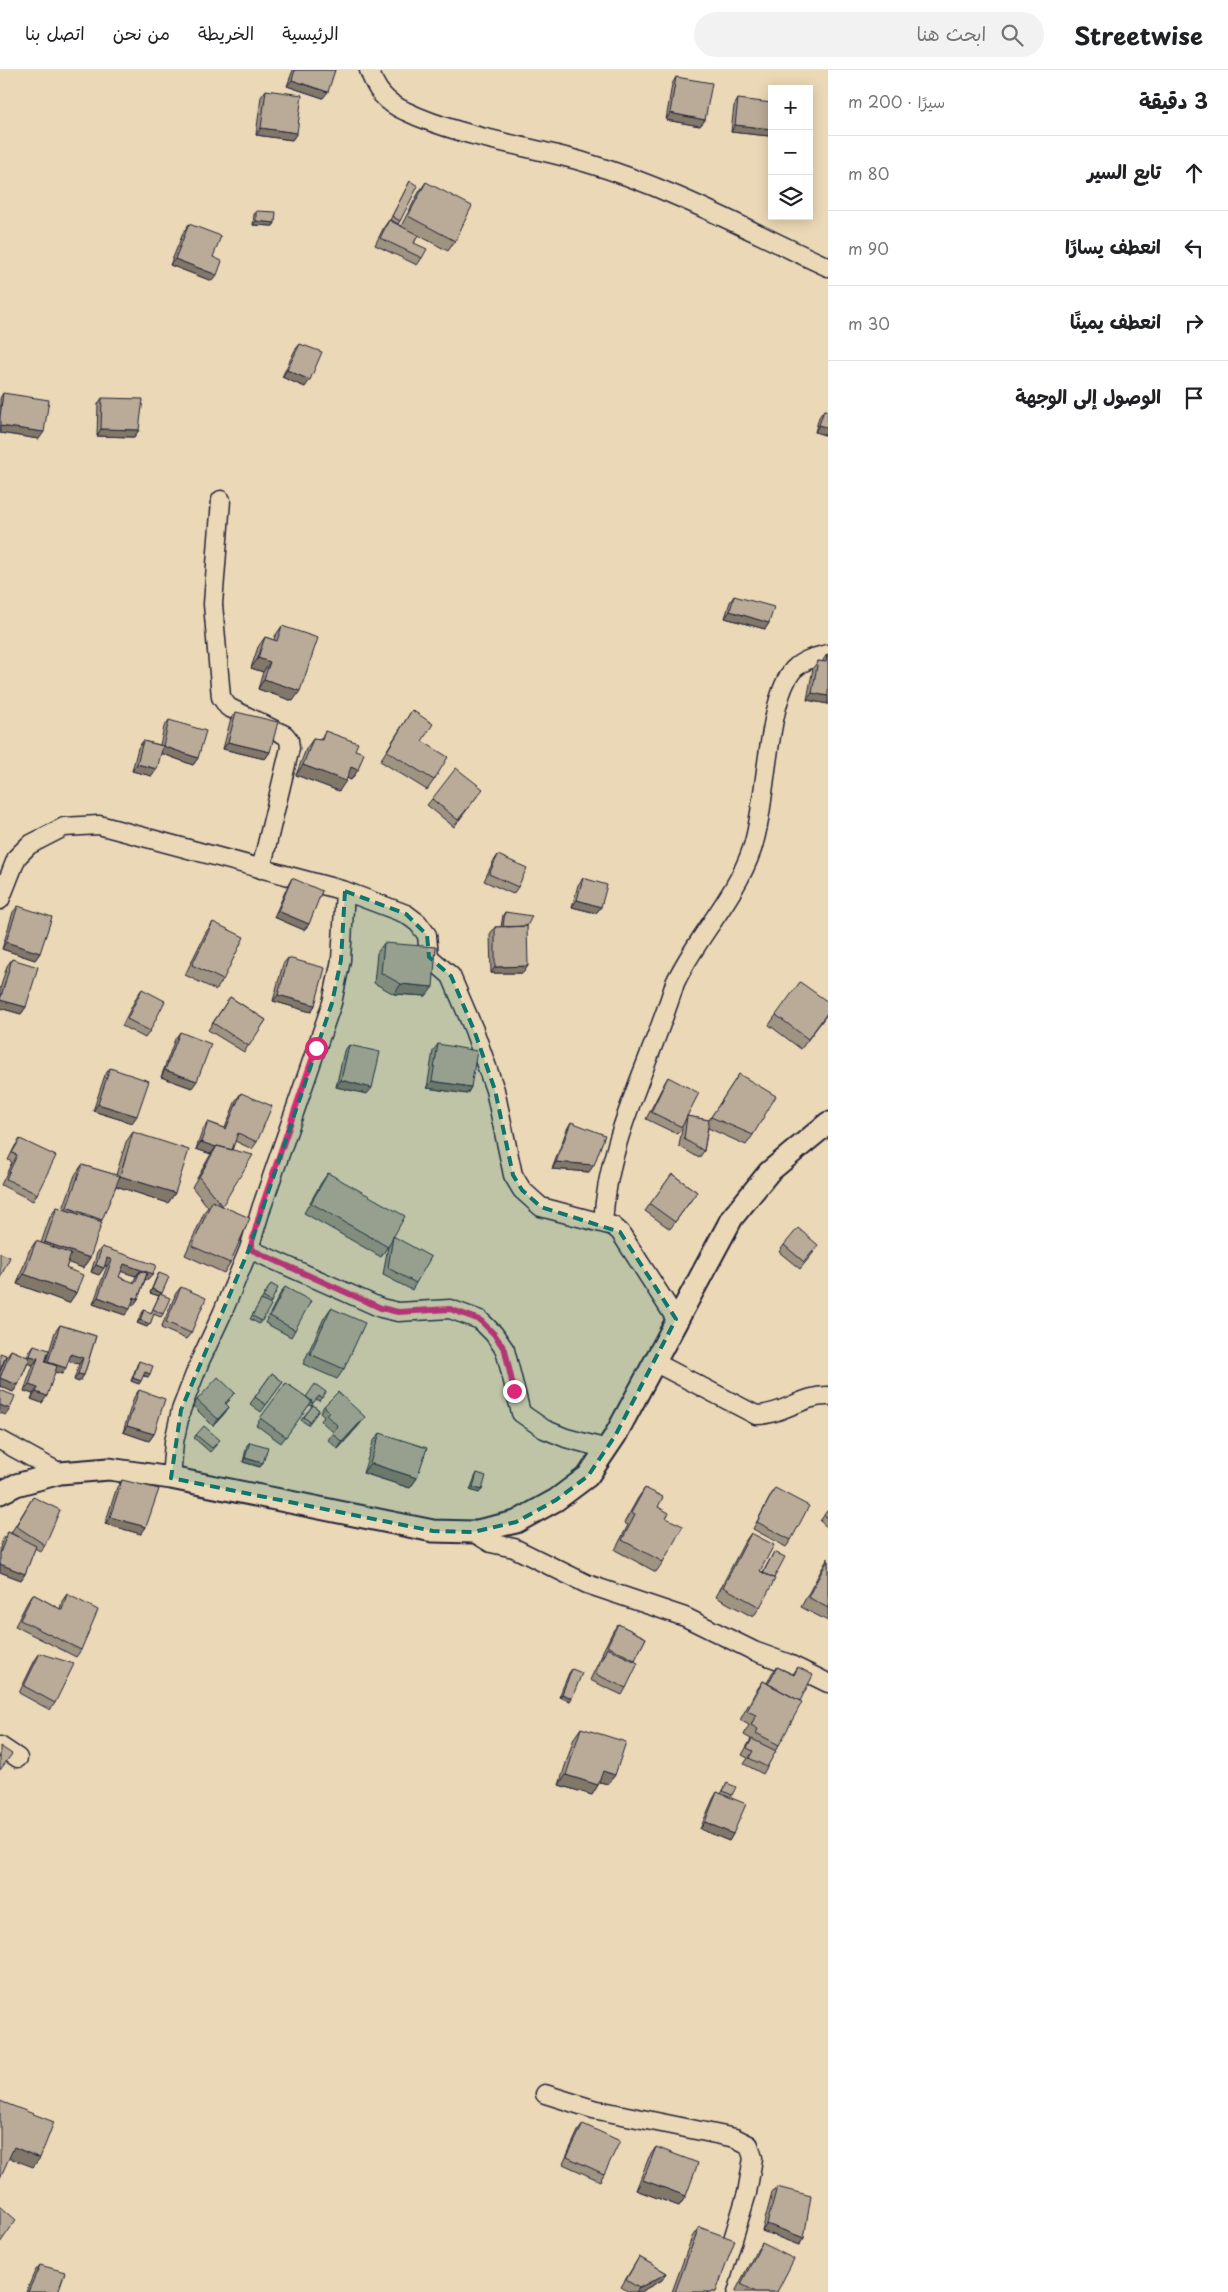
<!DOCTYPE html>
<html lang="ar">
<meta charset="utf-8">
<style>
:root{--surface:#fff;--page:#f2f2f2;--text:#202124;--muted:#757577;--line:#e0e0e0}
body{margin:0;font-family:"Playpen Sans","Playpen Sans Arabic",sans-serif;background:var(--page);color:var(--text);direction:rtl}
.controls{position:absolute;right:15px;top:15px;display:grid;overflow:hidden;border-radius:0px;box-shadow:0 2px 12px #0003}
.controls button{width:45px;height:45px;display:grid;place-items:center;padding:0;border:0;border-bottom:1px solid var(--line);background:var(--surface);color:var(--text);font:25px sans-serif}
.stop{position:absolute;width:15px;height:15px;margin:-11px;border:4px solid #db2777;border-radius:50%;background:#fff}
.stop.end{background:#db2777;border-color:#fff;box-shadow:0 1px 5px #0008}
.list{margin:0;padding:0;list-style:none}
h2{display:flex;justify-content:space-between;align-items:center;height:65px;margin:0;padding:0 20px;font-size:21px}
h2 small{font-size:16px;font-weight:400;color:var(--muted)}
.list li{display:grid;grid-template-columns:32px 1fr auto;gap:15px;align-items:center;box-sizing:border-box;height:75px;padding:0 20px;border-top:1px solid var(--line)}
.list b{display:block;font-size:19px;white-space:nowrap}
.list em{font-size:16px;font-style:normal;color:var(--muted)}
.icon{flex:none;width:28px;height:28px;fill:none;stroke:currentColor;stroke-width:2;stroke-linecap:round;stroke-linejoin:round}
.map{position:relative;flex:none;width:828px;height:2222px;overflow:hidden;direction:ltr}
header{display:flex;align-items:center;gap:30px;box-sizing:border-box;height:70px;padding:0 25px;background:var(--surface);border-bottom:1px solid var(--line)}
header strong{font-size:24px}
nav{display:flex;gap:28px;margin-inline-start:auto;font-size:18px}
.search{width:350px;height:45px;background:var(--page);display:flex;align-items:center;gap:12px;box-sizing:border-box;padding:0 18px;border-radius:28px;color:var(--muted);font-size:19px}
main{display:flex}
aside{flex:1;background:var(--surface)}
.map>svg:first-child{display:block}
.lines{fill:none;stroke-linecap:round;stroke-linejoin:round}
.minor-casing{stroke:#22223b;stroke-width:21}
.tertiary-casing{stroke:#22223b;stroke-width:25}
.minor{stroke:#ebd8b6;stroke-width:18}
.tertiary{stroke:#ebd8b6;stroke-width:21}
.wall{fill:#9f9382;stroke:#22223b;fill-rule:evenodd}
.shaded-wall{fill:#82786a;stroke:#22223b}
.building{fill:#b9ab97;stroke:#22223b}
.route{stroke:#db2777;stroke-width:6}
.marked{fill:#0f766e;fill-opacity:0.2;stroke:#0f766e;stroke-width:4;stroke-dasharray:10 6;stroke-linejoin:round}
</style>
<header>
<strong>Streetwise</strong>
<div class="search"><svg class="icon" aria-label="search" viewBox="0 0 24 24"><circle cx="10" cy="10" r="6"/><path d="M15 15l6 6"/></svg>ابحث هنا</div>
<nav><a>الرئيسية</a><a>الخريطة</a><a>من نحن</a><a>اتصل بنا</a></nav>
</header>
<main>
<aside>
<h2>3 دقيقة<small>سيرًا · 200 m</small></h2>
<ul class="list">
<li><svg class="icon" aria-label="ahead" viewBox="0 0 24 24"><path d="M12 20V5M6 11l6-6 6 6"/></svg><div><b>تابع السير</b></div><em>80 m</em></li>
<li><svg class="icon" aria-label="left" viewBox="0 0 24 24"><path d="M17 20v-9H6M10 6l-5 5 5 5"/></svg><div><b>انعطف يسارًا</b></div><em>90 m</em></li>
<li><svg class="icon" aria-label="right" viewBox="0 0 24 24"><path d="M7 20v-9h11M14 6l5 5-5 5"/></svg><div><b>انعطف يمينًا</b></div><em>30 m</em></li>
<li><svg class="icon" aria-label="arrive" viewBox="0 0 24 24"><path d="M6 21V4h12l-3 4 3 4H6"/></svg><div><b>الوصول إلى الوجهة</b></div></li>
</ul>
</aside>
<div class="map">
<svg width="828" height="2222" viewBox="0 0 828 2222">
<rect width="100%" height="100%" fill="#ebd8b6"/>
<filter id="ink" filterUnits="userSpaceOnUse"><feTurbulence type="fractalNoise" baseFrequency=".02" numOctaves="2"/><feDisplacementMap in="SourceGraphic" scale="10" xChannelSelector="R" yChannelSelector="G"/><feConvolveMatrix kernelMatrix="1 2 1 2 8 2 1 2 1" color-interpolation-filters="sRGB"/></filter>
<g filter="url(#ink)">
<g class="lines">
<g class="minor-casing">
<path id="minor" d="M369,0C376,20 385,32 405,41C459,67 530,76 587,93C672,118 749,161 828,197
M221,430L213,534L221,627L228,637L285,665L289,670L290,678L261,799
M0,830L17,787L29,775L64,757L99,755L345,821L406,844L418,853L427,865L429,887L451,906L474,960L495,1020L513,1105L522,1120L541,1137L613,1156L620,1162L676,1249
M603,1153C608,1065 650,996 675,913C697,866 735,829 752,779C767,737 766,629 794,599C803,590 815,587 828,584
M249,1179L381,1238L398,1242L450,1239L480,1250L494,1264L505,1280L521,1343L544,1359L566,1368L607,1379
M654,1292L756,1345C782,1345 803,1325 828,1326
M0,1370L60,1403
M171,1408L174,1372L181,1340L200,1291L222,1244L249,1179L261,1139L332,933L341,890L345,821
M473,1462L491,1473L514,1478L587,1514L685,1547L754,1581L787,1593L828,1613
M0,1676L18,1688
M545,2024L593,2039L735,2068L749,2075L753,2088L747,2123L717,2222"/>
</g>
<g class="tertiary-casing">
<path id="tertiary" d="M0,1423L16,1415L60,1403L109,1399L171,1408L433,1461L473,1462L516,1452L556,1430L588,1406L615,1366L732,1148L769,1102L828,1053"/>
</g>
<use href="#minor" class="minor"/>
<use href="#tertiary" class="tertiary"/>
</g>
<path class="wall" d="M293,0H335L323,28L287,16Z
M676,7L705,50L700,56L666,50L672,14Z
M266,20L297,63L292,70L256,65L261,27Z
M738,29L769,66L731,62L734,36Z
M410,111L400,151L398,154L390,150Z
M426,112L455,171L448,181L418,165L414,173L422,188L417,195L375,175L384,157L389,150L401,156L419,122Z
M256,141L275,153L273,156L253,155L254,144Z
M189,154L213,187L212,211L170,195L184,161Z
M300,274L305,317L282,307L295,280Z
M3,323L39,369L0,363V328Z
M102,328L139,360L134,367L97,366L98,334Z
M824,340L828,341V366L815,362L819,347Z
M734,526L769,553L765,559L725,548L730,532Z
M282,556L293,631L258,619L263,602L251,598L258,577L265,567L274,570L275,566Z
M827,584L828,634L807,630L813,598L818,591L822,592Z
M412,640L422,671L434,710L427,720L380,691Z
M236,642L270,682L265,689L223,679L231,648Z
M169,650L198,688L193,695L161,683L152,706L132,701L138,678L143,671L160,675L164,657Z
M325,661L355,680L358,700L351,710L347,708L339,721L296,705L306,679L313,669L320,670Z
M478,725L454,757L427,735L432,729Z
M498,785L518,817L513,824L484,811L493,792Z
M292,808L309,854L304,860L274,847L288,815Z
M583,808L601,837L596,843L572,837L578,815Z
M18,836L40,883L35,890L2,879L13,842Z
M505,842L527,856L523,903H491L490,864L495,857H501L503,845Z
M213,852L223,910L216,920L185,905L206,862Z
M384,873L426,926L394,924L374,913L377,883Z
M288,888L315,935L311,942L273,931L283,894Z
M12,889L26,937L21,944L0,938V919L7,896Z
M142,919L150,961L145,968L122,956L137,926Z
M230,927L266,950L244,982L208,960Z
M828,943L801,979L769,955L776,945Z
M180,962L192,1018L161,1007L175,969Z
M438,974L471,1017L467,1024L427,1018L433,981Z
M349,975L367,1024L336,1017L344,981Z
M110,998L132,1053L93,1041L105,1005Z
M739,1004L753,1065L746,1075L708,1058L704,1081L699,1088L679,1076L682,1058L677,1064L646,1049L664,1014L668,1007L687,1046L709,1050Z
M241,1023L257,1072L252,1079L235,1071L232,1080L222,1136L230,1193L224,1203L185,1185L205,1141L208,1137L192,1117L211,1084L196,1079L203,1059L208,1052L225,1058L236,1030Z
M571,1052L589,1102L552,1099L567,1059Z
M133,1062L175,1123L168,1133L116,1116L100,1152L83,1198L68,1192L66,1198L76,1223L69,1233L17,1214L29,1181L36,1171L41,1173L50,1147L57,1137L63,1139L75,1105L82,1095L116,1105L126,1072Z
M20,1069L37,1124L33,1131L1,1115L12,1092L8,1090L15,1076Z
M328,1103L394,1167L416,1213L412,1220L383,1205L388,1176L381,1187L304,1143L321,1113Z
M672,1104L697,1122L670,1159L645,1141Z
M784,1175L814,1182L800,1199L779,1182Z
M102,1177L153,1204L148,1210H145L138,1229L133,1236L131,1235L125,1245L93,1234L107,1196H105L99,1205L91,1202L97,1183ZM121,1201L136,1206L133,1213L119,1207Z
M159,1203L163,1244L161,1247L153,1244L150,1254L147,1257L137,1253L142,1243L144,1240L151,1243L159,1226L150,1223L157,1206Z
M271,1214V1232L259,1254L250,1249Z
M181,1217L191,1263L186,1269L161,1258L176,1223Z
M285,1217L295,1260L291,1267L265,1253L280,1224Z
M331,1238L344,1299L337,1309L303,1294L324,1248Z
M60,1255L96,1266L84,1305L79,1312L74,1310L79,1294L68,1291L62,1304L55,1302L42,1333L31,1329L33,1324L24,1321L33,1295L28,1293L18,1315L13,1322L0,1316V1302L6,1287L11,1280L27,1287L29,1282L34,1275L45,1292H46L55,1262Z
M139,1291L148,1307L143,1306L139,1314L131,1311L137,1295Z
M272,1303L283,1312L261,1342L250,1334Z
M286,1313L306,1327L326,1322L319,1331L316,1329L311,1336L309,1335L281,1373L256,1355Z
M139,1320L154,1364L149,1371L123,1362L134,1327Z
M197,1330H230L226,1334L229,1337L224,1344L213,1356L193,1336Z
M313,1335L319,1340L308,1355L301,1350Z
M324,1336L365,1347L360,1354L338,1379L328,1370L333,1362L321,1351L324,1347L320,1343Z
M380,1363L417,1408L410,1418L363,1403L373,1372Z
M196,1365L218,1373L210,1382L194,1368Z
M250,1372L263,1393L260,1397L243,1392L247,1375Z
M477,1403L482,1420L479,1423L470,1420L475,1407Z
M122,1410L146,1457L141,1464L105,1454L117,1417Z
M645,1418L666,1448L663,1492L656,1502L615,1480L628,1455L624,1453L638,1428Z
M775,1418L791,1470L786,1477L753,1459L771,1425Z
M33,1427L45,1475L41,1482L35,1478L25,1504L21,1510L0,1502V1477L3,1469L8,1462L18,1467L11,1463Z
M828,1440V1458L820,1451Z
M751,1463L760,1501L763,1502L774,1482L760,1537L753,1547L716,1527L744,1473Z
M828,1488V1551L801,1537L824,1495Z
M33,1524L60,1539L62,1531L67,1524L81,1580L76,1587L15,1556L28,1531Z
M618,1554L646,1568L634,1591L626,1618L622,1625L590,1610L603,1583H602L613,1561Z
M40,1583L55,1633L50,1640L19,1623L35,1590Z
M777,1597L793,1604L798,1597L779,1675L775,1681L767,1697L763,1704L744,1694L748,1688L742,1685L751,1669L744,1665L749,1655L740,1650L756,1621L763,1611L767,1613L772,1603Z
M572,1599L570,1631L559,1627L569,1603Z
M581,1658L615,1705L608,1714L600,1712L598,1715L592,1725L559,1715L574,1668Z
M727,1713L732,1725L730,1728L733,1764L729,1771L700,1759L713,1729L717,1722L721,1724Z
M583,2054L604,2104L600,2111L563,2094L578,2061Z
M656,2077L686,2126L679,2136L636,2120L649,2087Z
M777,2117L804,2168L799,2175L762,2161L772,2123Z
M699,2157L716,2222H672L692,2167Z
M762,2173L777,2222H735L755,2183Z
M639,2187L667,2203L662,2210L640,2222H629L621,2217Z
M40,2195L58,2222H26L35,2201Z"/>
<path class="shaded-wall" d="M292,10L328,22L323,28L287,16Z
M670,43L705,50L700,56L666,50Z
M735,55L772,59V63L769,66L731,62Z
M261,58L297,63L292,70L256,65Z
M256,151L275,153L273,156L253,155Z
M175,189L217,205L212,211L170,195Z
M287,300L310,310L305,317L282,307Z
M819,355L828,358V366L815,362Z
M0,356L44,362L39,369L0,363Z
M101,359L139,360L134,367L97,366Z
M730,541L769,553L765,559L725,548Z
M258,588L270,592L263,602L251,598Z
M264,609L300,621L293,631L258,619Z
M812,623L828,626V634L807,630Z
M228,672L270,682L265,689L223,679Z
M163,676L198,688L193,695L158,682Z
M137,694L157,699L152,706L132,701Z
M303,695L346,711L339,721L296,705Z
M351,697L358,700L351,710L344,707Z
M577,830L601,837L596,843L572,837Z
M278,841L309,854L304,860L274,847Z
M6,872L40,883L35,890L2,879Z
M528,896L523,903H491L495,897Z
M401,914L433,917L426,926L394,924Z
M278,925L315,935L311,942L273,931Z
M0,930L26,937L21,944L0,938Z
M165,1000L197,1011L192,1018L161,1007Z
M341,1010L372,1018L367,1024L336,1017Z
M432,1011L471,1017L467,1024L427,1018Z
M98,1034L137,1046L132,1053L93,1041Z
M201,1072L216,1077L211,1084L196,1079Z
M556,1092L594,1095L589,1102L552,1099Z
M120,1106L175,1123L168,1133L113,1115Z
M67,1137L102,1150L95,1160L60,1147Z
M45,1172L90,1188L83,1198L38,1182Z
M107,1188L112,1190L107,1196L103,1195Z
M124,1194L153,1204L148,1210L137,1207L140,1201L136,1206L119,1201Z
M96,1195L104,1198L99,1205L91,1202Z
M24,1204L76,1223L69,1233L17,1214Z
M152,1219L162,1223L160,1227V1224L159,1226L150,1223Z
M98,1227L130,1239L125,1245L93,1234Z
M134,1227L138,1229L133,1236L129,1234Z
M140,1250L150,1254L147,1257L137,1253Z
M71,1284L83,1288L79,1294L66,1291Z
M30,1286L38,1288L33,1295L26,1293Z
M48,1292L66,1298L62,1304L44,1299Z
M145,1302L150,1304L148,1307L142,1305Z
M78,1304L84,1305L79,1312L74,1310Z
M0,1308L18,1315L13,1322L0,1316Z
M133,1308L141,1311L139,1314L131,1311Z
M29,1315L38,1318L33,1324L24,1321Z
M36,1322L47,1326L42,1333L31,1329Z
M0,1335L10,1339L6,1345L0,1343Z
M229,1337L224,1344L213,1356L218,1349Z
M365,1347L360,1354L338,1379L342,1372Z
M127,1356L154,1364L149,1371L123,1362Z
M245,1388L263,1393L260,1397L243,1392Z
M370,1393L417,1408L410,1418L363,1403Z
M473,1417L482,1420L479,1423L470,1420Z
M110,1447L146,1457L141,1464L105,1454Z
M0,1494L25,1504L21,1510L0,1502Z
M562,1624L572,1628L570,1631L559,1627Z
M603,1701L615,1705L608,1714L596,1711Z
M566,1705L598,1715L592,1725L559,1715Z
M705,1752L733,1764L729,1771L700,1759Z
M14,2077L40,2088L33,2097L7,2087Z
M643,2110L686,2126L679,2136L636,2120Z
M767,2154L804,2168L799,2175L762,2161Z
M667,2203L662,2210L640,2222H636L639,2218Z"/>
<path class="building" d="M295,0H335L328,22L292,10Z
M676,7L712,13L705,50L670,43Z
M266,20L302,25L297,63L261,58Z
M738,29L772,33V59L735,55Z
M809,58L813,59L809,75Z
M410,111L418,116L400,151L392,146Z
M426,112L472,136L455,171L408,146Z
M256,141L276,142L275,153L256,151Z
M389,150L418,165L414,173L427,179L422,188L380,168Z
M189,154L221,166L213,187L222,191L217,205L175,189Z
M300,274L322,282L310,310L287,300Z
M3,323L49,330L44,362L0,356V347Z
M102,328L143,329L139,360L101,359Z
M824,340L828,341V358L819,355Z
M734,526L774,537L769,553L730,541Z
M282,556L318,568L300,621L264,609L270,592L258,588L265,567L277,571Z
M827,584H828V626L812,623L818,591L826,592Z
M412,640L433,654L422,671L448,687L434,710L387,681Z
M236,642L278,652L270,682L228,672Z
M169,650L206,661L198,688L163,676Z
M325,661L358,673L355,680L364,683L358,700L351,697L346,711L303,695L313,669L322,670Z
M143,671L163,676L157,699L137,694Z
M456,698L483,719L458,750L432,729Z
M498,785L527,798L518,817L489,804Z
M292,808L322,821L309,854L278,841Z
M583,808L607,815L601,837L577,830Z
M18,836L52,847L40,883L6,872Z
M505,842L532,846L527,856L508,857L503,856Z
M213,852L244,867L223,910L192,895Z
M527,856L528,896L495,897V857Z
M384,873L436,877L433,917L401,914L381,903Z
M288,888L325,898L315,935L278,925Z
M12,889L38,897L26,937L0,930Z
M800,912L828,932V942L808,969L776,945Z
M142,919L165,931L150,961L127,949Z
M230,927L266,950L249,976L213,953Z
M180,962L211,974L197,1011L165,1000Z
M438,974L477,981L471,1017L432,1011Z
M349,975L380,982L372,1018L341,1010Z
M110,998L149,1011L137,1046L98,1034Z
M739,1004L776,1026L753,1065L711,1047Z
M668,1007L699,1023L687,1046L709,1050L704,1081L684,1069L687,1046L682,1057L651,1042Z
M241,1023L272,1036L257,1072L238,1063L232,1080L217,1076L216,1077L201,1072L208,1052L226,1059Z
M571,1052L605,1065L594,1095L556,1092Z
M133,1062L189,1080L175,1123L120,1106Z
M20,1069L56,1086L37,1124L6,1109L17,1085L12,1083Z
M217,1076L253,1085L222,1136L250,1148L230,1193L192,1176L212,1131L222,1136L199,1107Z
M82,1095L120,1106L102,1150L67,1137Z
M328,1103L405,1146L388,1177L311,1133Z
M672,1104L697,1122L675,1152L650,1134Z
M57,1137L102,1152L90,1188L45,1172Z
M798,1158L818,1175L804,1192L784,1175Z
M393,1166L431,1187L416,1213L388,1198Z
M36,1171L71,1184L66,1198L83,1205L76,1223L24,1204Z
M102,1177L156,1195L153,1204L124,1194L119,1207L135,1213L140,1201L147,1203L138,1229L134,1227L130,1239L98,1227L112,1190L107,1188L104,1198L96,1195Z
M0,1183L10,1187L0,1208Z
M159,1203L169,1207L162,1223L152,1219Z
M271,1214L278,1218L271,1232L263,1227Z
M181,1217L206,1228L191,1263L166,1252Z
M285,1217L311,1231L295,1260L270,1246Z
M160,1224L170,1228L163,1244L153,1239Z
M261,1230L271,1235L262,1251L252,1246Z
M331,1238L365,1253L344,1299L310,1284Z
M144,1240L154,1244L150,1254L140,1250Z
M60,1255L96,1266L84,1305L78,1304L83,1288L71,1284L66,1298L48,1292Z
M34,1275L49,1280L45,1292L57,1296L47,1326L36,1322L38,1318L29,1315L38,1288L30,1286Z
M11,1280L30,1288L18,1315L0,1308Z
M0,1283L6,1285L0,1301Z
M139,1291L153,1296L150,1304L145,1302L141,1311L133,1308Z
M272,1303L283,1312L266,1335L255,1327Z
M218,1307L235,1323L225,1333L229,1337L218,1349L197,1330Z
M286,1313L312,1331L286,1367L260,1348Z
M315,1314L326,1322L322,1328L319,1326L313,1333L306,1327Z
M0,1320L15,1326L10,1339L0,1335Z
M139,1320L165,1329L154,1364L127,1356Z
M338,1322L365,1347L342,1372L332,1363L338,1356L326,1345L329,1341L324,1336Z
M313,1335L319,1340L310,1352L304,1347Z
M204,1356L220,1370L212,1378L196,1365Z
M380,1363L427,1378L417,1408L370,1393Z
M250,1372L268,1377L263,1393L245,1388Z
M477,1403L486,1406L482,1420L473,1417Z
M122,1410L159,1419L146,1457L110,1447Z
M645,1418L663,1427L658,1437L669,1443L666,1448L683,1456L663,1492L622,1470L635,1445L631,1443Z
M775,1418L809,1436L791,1470L757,1452Z
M33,1427L60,1440L45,1475L16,1456Z
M828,1440V1448L824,1445Z
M8,1462L36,1476L25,1504L0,1494V1483Z
M751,1463L774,1475L760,1501L775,1509L760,1537L723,1517Z
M774,1482L785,1487L774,1508L763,1503Z
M828,1490V1538L808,1527Z
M33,1524L62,1540L67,1524L98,1540L81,1580L20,1550Z
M618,1554L646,1568L635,1590L607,1576Z
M607,1578L638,1593L626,1618L595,1604Z
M40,1583L74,1594L55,1633L24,1616Z
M777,1597L794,1605L798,1597L813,1605L800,1631L768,1614Z
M572,1599L582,1603L572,1628L562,1624Z
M763,1611L802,1632L779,1675L756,1663L758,1659L751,1655L756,1645L747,1641Z
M581,1658L626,1672L615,1705L603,1701L598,1715L566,1705Z
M752,1669L776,1681L767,1697L749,1688L753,1681L747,1678Z
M0,1676L12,1684L0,1700Z
M727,1713L736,1717L732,1725L723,1721Z
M717,1722L746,1734L733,1764L705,1752Z
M0,2031L54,2052L40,2088L14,2077L0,2108Z
M583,2054L620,2071L604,2104L567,2087Z
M656,2077L698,2093L686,2126L643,2110Z
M777,2117L811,2126L804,2168L767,2154Z
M0,2136L16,2150L0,2173Z
M699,2157L735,2170L716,2222H675Z
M762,2173L794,2189L777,2222H756L741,2214Z
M639,2187L667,2203L639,2218L626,2210Z
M40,2195L65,2202L58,2222H28Z"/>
</g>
<g class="lines" filter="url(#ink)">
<path class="route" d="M316,978L261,1139L250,1179L381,1238L398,1242L450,1239L480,1250L494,1264L505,1280L514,1321"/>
</g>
<path class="marked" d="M345,821L406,844L427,865L429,887L451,906L474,960L495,1020L513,1105L522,1120L541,1137L620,1162L676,1249L615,1366L588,1406L556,1430L516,1452L473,1462L433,1461L171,1408L181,1340L249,1179L332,933L341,890Z"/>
</svg>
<div class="controls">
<button>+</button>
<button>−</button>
<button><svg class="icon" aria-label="layers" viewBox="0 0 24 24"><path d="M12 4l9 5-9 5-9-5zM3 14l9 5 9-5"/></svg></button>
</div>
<div class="stop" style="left:316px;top:978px"></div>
<div class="stop end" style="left:514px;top:1321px"></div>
</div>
</main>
